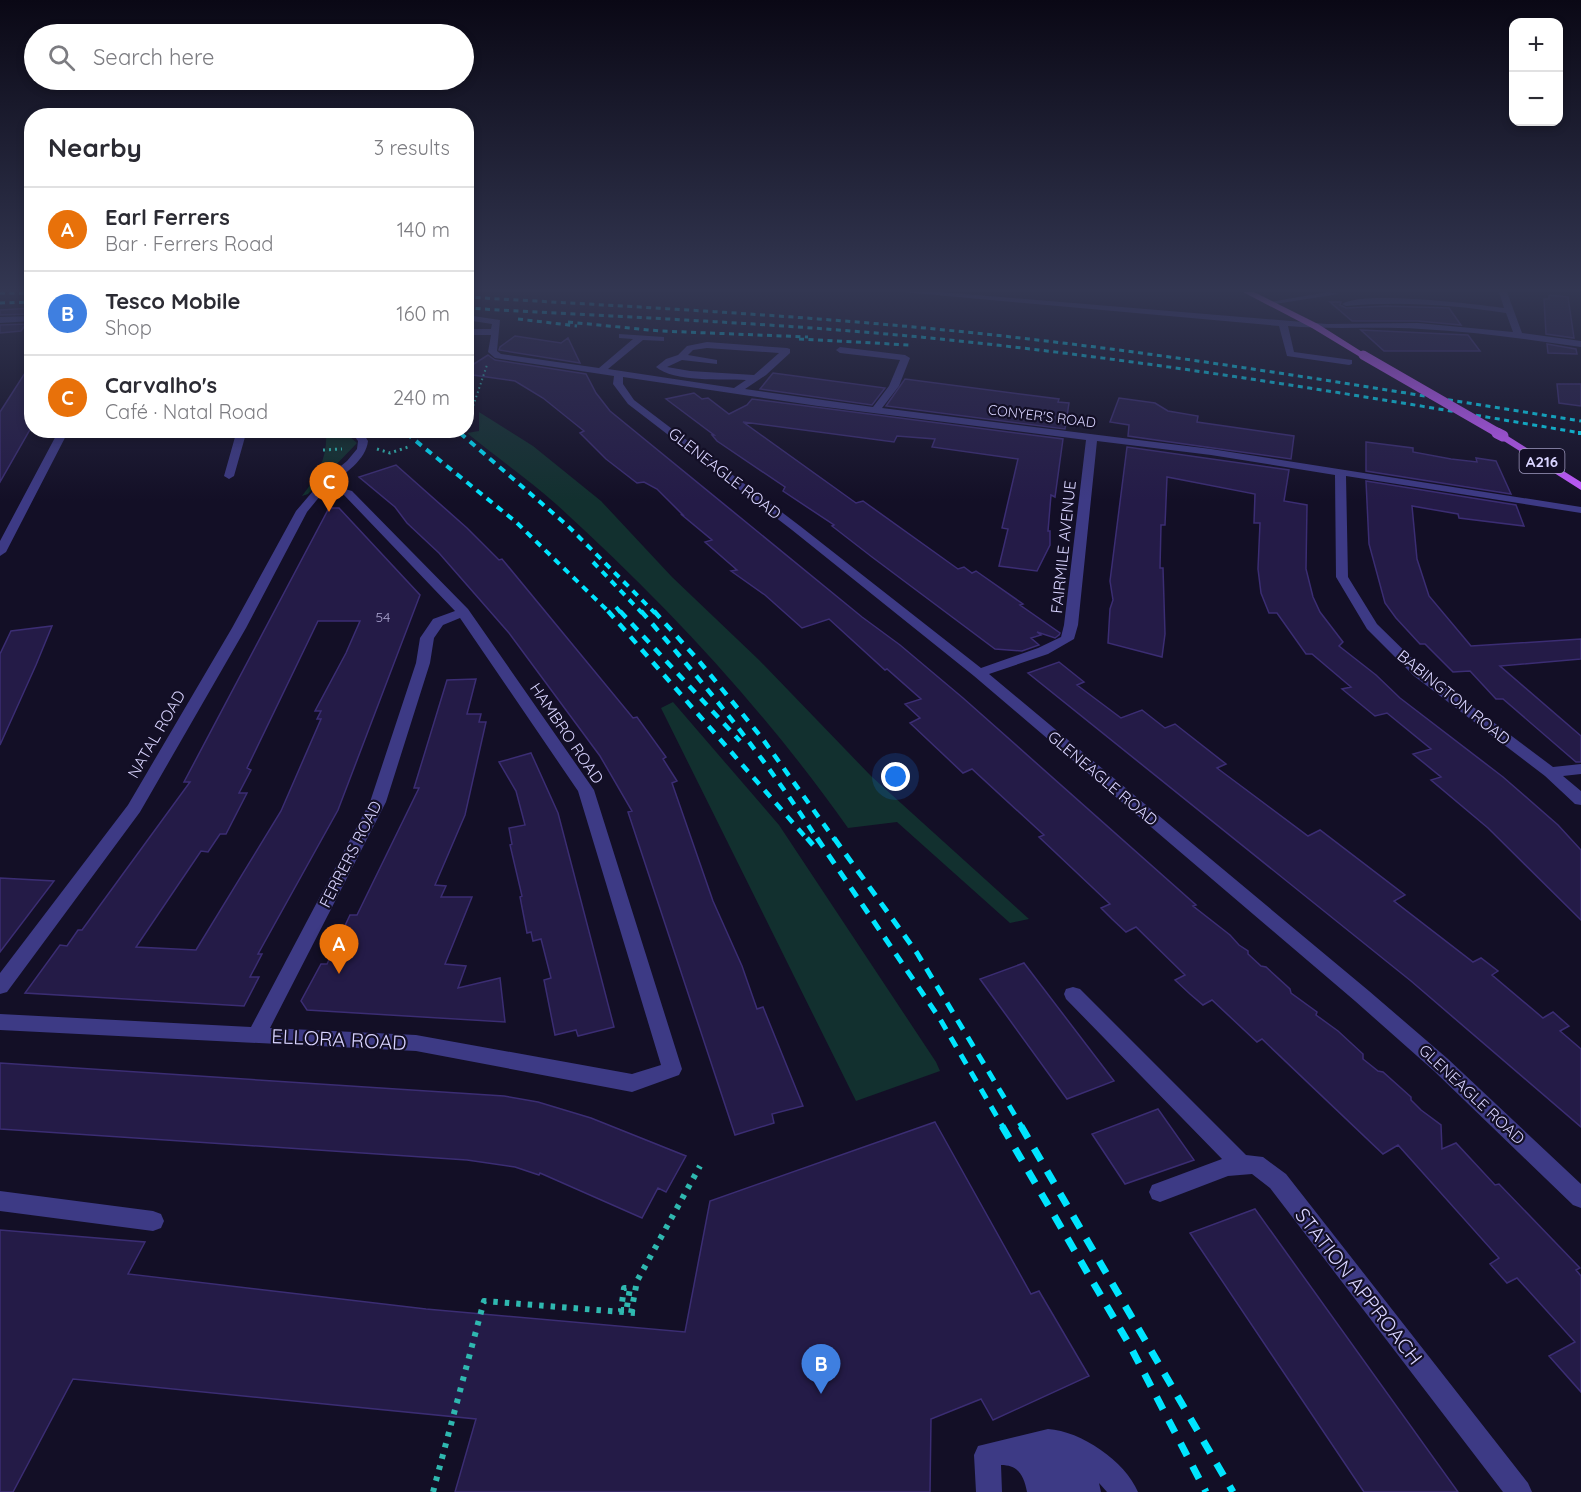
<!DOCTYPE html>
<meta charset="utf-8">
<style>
:root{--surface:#fff;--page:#f7f7f7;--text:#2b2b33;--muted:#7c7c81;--line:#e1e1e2;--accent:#2563eb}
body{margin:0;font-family:Quicksand,sans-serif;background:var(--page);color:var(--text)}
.controls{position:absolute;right:18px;top:18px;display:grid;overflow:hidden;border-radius:12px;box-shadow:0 3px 9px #0003}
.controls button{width:54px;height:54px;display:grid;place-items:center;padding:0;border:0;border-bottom:2px solid var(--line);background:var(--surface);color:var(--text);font:30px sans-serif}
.you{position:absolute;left:896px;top:777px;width:21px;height:21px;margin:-15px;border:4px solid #fff;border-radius:50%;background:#1a73e8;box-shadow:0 0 0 9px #1a73e833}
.badge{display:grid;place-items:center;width:39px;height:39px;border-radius:50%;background:var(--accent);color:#fff;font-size:20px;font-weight:700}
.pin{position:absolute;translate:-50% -50px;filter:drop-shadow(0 2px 3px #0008)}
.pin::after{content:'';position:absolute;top:32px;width:21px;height:18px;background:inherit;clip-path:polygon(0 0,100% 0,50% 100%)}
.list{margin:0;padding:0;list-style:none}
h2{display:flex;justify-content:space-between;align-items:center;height:78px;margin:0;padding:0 24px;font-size:26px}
h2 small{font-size:20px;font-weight:400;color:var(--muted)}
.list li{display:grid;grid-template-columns:39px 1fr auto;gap:18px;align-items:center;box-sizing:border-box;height:84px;padding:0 24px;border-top:2px solid var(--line)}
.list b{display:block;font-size:22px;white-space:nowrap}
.list p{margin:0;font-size:20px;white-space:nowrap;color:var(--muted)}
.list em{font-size:20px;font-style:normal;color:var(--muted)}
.icon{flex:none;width:33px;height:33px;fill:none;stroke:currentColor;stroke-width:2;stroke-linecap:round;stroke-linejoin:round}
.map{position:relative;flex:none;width:1581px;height:1492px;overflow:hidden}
.search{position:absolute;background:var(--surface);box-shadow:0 3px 9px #0003;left:24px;top:24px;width:450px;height:66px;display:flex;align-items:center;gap:15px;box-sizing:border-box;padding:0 21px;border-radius:33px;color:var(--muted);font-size:22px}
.panel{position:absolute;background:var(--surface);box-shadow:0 3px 9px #0003;left:24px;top:108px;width:450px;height:330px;border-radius:24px}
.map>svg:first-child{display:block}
.green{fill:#12302f}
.building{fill:#241b47;stroke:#3b2d73;stroke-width:1.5;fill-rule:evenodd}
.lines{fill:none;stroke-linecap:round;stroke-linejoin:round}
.path-far2{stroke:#2fb8b0;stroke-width:2;stroke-dasharray:1.5 3;stroke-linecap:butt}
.path-far1{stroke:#2fb8b0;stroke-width:3;stroke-dasharray:2 4;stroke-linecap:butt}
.path{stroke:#2fb8b0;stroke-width:6;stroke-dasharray:4.5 7;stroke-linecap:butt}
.minor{fill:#3d3a85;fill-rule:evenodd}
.major{fill:#c25bff;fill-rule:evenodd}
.rail-far4{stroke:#00e5ff;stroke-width:3;stroke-dasharray:5 4.5;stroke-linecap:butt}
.rail-far3{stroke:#00e5ff;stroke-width:4;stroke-dasharray:7 6;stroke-linecap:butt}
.rail-far2{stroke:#00e5ff;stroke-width:4.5;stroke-dasharray:9 8;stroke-linecap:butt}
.rail-far1{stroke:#00e5ff;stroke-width:5;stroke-dasharray:11 9;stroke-linecap:butt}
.rail{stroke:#00e5ff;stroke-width:7;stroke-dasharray:14 12;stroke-linecap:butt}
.major-bridge-far1{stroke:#c25bff;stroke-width:9}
.major-bridge{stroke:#c25bff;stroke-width:11}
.labels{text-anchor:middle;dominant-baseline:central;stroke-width:4.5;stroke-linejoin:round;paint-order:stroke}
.far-street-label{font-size:14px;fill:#d9d4ff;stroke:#130f26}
.number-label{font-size:14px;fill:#aca6d1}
.shield{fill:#130f26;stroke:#9e99be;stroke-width:1.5}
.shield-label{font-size:15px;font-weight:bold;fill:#d9d4ff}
.street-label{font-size:16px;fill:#d9d4ff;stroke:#130f26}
.near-street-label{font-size:20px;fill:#d9d4ff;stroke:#130f26}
</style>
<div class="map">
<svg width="1581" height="1492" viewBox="0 0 1581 1492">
<rect width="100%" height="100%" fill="#130f26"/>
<path class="green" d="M479,412L533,446L601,501L672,577L759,660L871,776L1029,919L1010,923L897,822L848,828C764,709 664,602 556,504C528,479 496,457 467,433L479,431Z
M326,431H343L357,443L308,494L302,496C318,476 328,456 326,431Z
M673,702L779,825L936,1062L940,1071L856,1101L661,708Z"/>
<path class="building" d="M1549,295L1568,297L1574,338L1546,334L1544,299H1549Z
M1330,302H1341L1340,305L1346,308L1386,306L1449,308L1461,325L1418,321H1352Z
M32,308V314L0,315V310Z
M26,324L21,331L0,333V325Z
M1361,330L1468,335L1480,351H1384Z
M515,336L561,343L568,338L580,363L499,350L500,347Z
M1547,344L1576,349L1577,354L1548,353Z
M488,355L495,360L586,374L596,393L610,411L862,617L900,645L963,698L1196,905L1193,906L1230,935L1239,945L1248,951V954L1261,966L1266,967L1290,989L1291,993L1317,1012L1316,1015L1338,1031L1363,1054V1059L1378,1071L1383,1072L1411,1097V1100L1421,1110L1441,1125L1442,1149L1456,1143L1495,1185L1499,1184L1580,1268L1576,1270L1581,1276V1392L1549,1356L1575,1342L1517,1278L1507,1283L1490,1264L1499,1258L1398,1145L1383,1154L1262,1039L1257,1042L1212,1000L1203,1005L1190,994L1175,980L1185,975L1136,927L1126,932L1112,919L1101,908L1110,904L1039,837L1044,835L972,769L963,773L910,723L920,718L905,704L921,699L887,669L885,670L829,619L802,628L765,595L731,571L737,570L705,542L712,540L682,515H683L657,489L644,482L637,483L606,459L580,433L584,431L543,398L515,381L466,374V369Z
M32,362V426L0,482V412Z
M773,373L885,388L872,405L760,389Z
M905,379L1059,399L1058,402L1069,403L1065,429L886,406Z
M1557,384H1581V406L1559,403Z
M694,393L702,399L708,398L729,414L747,405L752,399L1063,439L1055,497L1051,495L1048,531H1050V545L1037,571L999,566L1008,529L1002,528L1018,459L932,447L935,439L897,436L894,442L743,422L856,503L863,501L958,569L964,567L972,573L976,571L1023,604L1020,605L1060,633L1059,635L1055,638L1037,632L1041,635L1031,638L1039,645L1022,651L995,649L872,557L832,526L834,525L783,491L785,487L717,441L712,435H714L666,399Z
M1119,398L1155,403L1168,411L1198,416L1197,422L1294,436L1291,459L1128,436L1129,425L1110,422Z
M1366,442L1413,448V452L1451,459L1477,462L1476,458L1496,461L1511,494L1366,471Z
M1127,447L1289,470L1284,501L1307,505L1306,569L1313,597L1320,612L1343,642L1339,646L1376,675L1400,698L1503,777L1558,825L1581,850V920L1488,828L1431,780L1441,777L1413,754L1431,749L1387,713L1375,716L1342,689L1351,687L1312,654H1306L1277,613H1269L1261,593L1258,569L1260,523H1254L1255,494L1167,477L1165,525H1161L1160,568H1163L1165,634L1162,657L1108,643L1110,609L1113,600L1110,581Z
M396,465L467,528L499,560L502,559L633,718L637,717L666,757L663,759L677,781L672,783L713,901L742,966L757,1009L763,1007L803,1106L772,1114L774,1123L735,1135L628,812L632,811L600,756L509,633L439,553L407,523L395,507L359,477Z
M1366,481L1516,505L1524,526L1459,518L1458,514L1412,506L1417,559L1429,596L1471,646L1581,639V659L1500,666L1581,736V762H1576L1503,699H1496L1470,671L1453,672L1425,644H1420L1396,618L1385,603L1369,544Z
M329,508H339L420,595L338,810L258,954H262L250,977H259L244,1006L25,993L60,945L67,946L78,930H82L190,782H184ZM318,621H360L346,653L315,711H321L317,719H321L281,811L196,950L136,947L201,851L208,852L220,834H226L247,793H239L251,770L247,768Z
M52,626L36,665L0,745V654L11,631Z
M1059,662L1084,682L1077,685L1121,718L1142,710L1165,728L1175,724L1226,764L1217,768L1308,836L1320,830L1405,895L1394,901L1473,962L1481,958L1498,971L1492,975L1543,1018L1553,1012L1569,1026L1560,1031L1581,1049V1127L1411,981L1028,673Z
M476,679L467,714H481L479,722H486L465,815L435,885L446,886L441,897H472L445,964L466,966L458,988L500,978L505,1022L307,1010L301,1001L321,964H327L350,915H357L419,788H414L447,680Z
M531,753L558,813L614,1027L578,1036L576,1030L555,1035L544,980L551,978L541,939L533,941L531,932L527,933L520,897L522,896L510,845L512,844L509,828L525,825L516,791L499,762Z
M0,878L54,881L0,952Z
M1024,963L1114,1081L1067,1099L980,979Z
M0,1063L504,1096L538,1102L591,1118L686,1156L666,1192L658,1188L642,1218L540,1173L539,1175L515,1167L467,1160L0,1129Z
M1158,1109L1194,1160L1125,1184L1092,1134Z
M935,1122L1031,1294L1039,1291L1089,1376L993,1420L981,1399L931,1419L930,1492H455L476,1419L73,1379L13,1492H0V1230L145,1242L128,1274L426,1309L685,1332L710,1201Z
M1255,1209L1458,1492H1364L1190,1233Z"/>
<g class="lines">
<path class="path-far2" d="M466,427L487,365"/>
<path class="path-far1" d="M377,449L390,453L411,446
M323,450L342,449"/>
<path class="path" d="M624,1310H621L624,1288H630L626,1313
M631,1313L637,1281L700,1166
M433,1492L484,1301L635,1313"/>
<path class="minor" d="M903,292H941L1327,324L1418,323L1513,332L1506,313C1453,305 1400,301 1346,306L1342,304C1363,290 1475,304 1504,308L1499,292H1507L1522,333L1581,341V347C1528,339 1475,332 1421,329C1377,326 1333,330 1288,326L1294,352L1352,360V364L1349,365L1287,356L1279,326Z
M1328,292L1339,294L1268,305L1264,303Z
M466,315L500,320L497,351L501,354L599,368L633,339L619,338V334L664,337V341L643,340L608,369L734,388L746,380C723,379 673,382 656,367L666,359L678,355L687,346L707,342L787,348L790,349V353L766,375L745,389L873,407L889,386L900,360L840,353L836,350L840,347L905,355L910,358L899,386L882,408L1211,449L1581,507V513L1346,476L1348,577L1377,624L1424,670L1553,767L1581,764V774L1563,776L1581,791V805L1575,804L1545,776L1414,676L1367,629L1336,577L1335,475L1211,455L1097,441L1078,625L1074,639L1048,654L989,674L1369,991L1448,1059L1581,1184V1208L1573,1205L1434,1071L1355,1001L974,676L792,530L628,404L613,384L614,376L495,358L488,352L491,335H466V329H491L492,324L466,320ZM707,348L779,353L754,375L690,371L667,367L682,360L717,364V360L688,355L693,350ZM623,377L818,406L1086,440L1064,625L1061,637L1038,648L981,668L800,526L634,400L623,384Z
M32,316V321L0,323V317Z
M59,430H69L6,552L0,556V541Z
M237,430H247L234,476L229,479L224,476Z
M350,430H361L368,441C366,460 345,473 331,485L352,491L468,609L594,790L682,1069L679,1075L632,1092L416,1051L0,1030V1014L251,1027L370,802L416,663L420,638L433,619L455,611L344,495L325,490L307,512L246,628L140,812L7,992L0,994V973L128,805L232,628L296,511L319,484L347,461L357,449L358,441ZM460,618L578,791L661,1065L632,1074L416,1035L270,1028L386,802L430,663L434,638L443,625Z
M1073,987L1080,989L1246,1155L1263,1157L1286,1174L1528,1483L1532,1492H1503L1270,1188L1252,1174L1228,1176L1160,1202L1152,1199L1149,1192L1152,1185L1222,1159L1066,999L1064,994L1066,989Z
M0,1191L153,1211L161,1214L164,1221L161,1228L153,1231L0,1211Z
M1048,1429C1081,1431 1125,1461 1138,1492H1107L1099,1483L1101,1492H1027C1024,1475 1018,1465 1001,1465L1002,1492H976L974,1455L978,1446Z"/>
<path class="major" d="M1243,292H1254L1318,324L1367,355L1360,357L1312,328Z
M1503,433L1581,482V490L1499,438L1498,436Z"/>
<path class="rail-far4" d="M0,293H32
M466,297C654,308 842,317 1029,339C1213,360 1397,392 1581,421
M0,303L32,302
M466,308C637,318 808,324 978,343C1180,365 1381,399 1581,433
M518,319L577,326
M568,322L660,331L808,337
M799,339L910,345
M403,430L408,434
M457,430L462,434"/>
<path class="rail-far3" d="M406,433L516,522L610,613
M460,433L568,526L655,613
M1578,433H1581
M593,562L642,613
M616,607L621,613"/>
<path class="rail-far2" d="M608,611L808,840
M620,611L740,741
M641,611C705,684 765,758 818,840
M654,611L699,661L762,738L835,840"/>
<path class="rail-far1" d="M807,838L813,845
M817,838L940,1019L1003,1127
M834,838L917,953L1022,1127"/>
<path class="rail" d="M1002,1126L1129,1344L1206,1492
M1021,1126L1233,1492"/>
<path class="major-bridge-far1" d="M1363,355L1500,434"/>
<path class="major-bridge" d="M1497,433L1503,436"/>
</g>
<linearGradient id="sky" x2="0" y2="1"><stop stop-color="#0a0815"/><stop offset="0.58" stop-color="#333752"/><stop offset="1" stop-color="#333752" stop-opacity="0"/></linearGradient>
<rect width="1581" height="501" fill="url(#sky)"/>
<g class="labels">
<g class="far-street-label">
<text transform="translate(1042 416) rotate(7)">CONYER'S ROAD</text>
</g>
<g class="number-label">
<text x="383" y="617">54</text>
</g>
<rect class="shield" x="1519.5" y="449" width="45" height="24" rx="4.5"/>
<g class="shield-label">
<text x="1542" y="461">A216</text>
</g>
<g class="street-label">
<text transform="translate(725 473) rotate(38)">GLENEAGLE ROAD</text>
<text transform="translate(1063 547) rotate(-84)">FAIRMILE AVENUE</text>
<text transform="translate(1454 697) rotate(39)">BABINGTON ROAD</text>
<text transform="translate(567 733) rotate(56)">HAMBRO ROAD</text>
<text transform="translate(156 734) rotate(-60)">NATAL ROAD</text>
<text transform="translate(1103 778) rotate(40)">GLENEAGLE ROAD</text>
<text transform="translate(350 854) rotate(-63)">FERRERS ROAD</text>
<text transform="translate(1472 1094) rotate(43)">GLENEAGLE ROAD</text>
</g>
<g class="near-street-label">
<text transform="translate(339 1039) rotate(3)">ELLORA ROAD</text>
<text transform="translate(1359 1286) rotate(52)">STATION APPROACH</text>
</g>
</g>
</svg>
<div class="controls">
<button>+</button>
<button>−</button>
</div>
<div class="you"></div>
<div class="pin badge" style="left:339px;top:974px;background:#e8710a">A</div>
<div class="pin badge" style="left:821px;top:1394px;background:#3f7fe0">B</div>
<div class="pin badge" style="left:329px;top:512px;background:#e8710a">C</div>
<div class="search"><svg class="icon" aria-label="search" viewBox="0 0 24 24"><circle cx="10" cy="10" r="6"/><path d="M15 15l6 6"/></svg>Search here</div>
<section class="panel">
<h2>Nearby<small>3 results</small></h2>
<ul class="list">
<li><span class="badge" style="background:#e8710a">A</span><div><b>Earl Ferrers</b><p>Bar · Ferrers Road</p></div><em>140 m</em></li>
<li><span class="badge" style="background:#3f7fe0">B</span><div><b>Tesco Mobile</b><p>Shop</p></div><em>160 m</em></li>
<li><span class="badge" style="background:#e8710a">C</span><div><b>Carvalho's</b><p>Café · Natal Road</p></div><em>240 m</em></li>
</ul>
</section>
</div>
